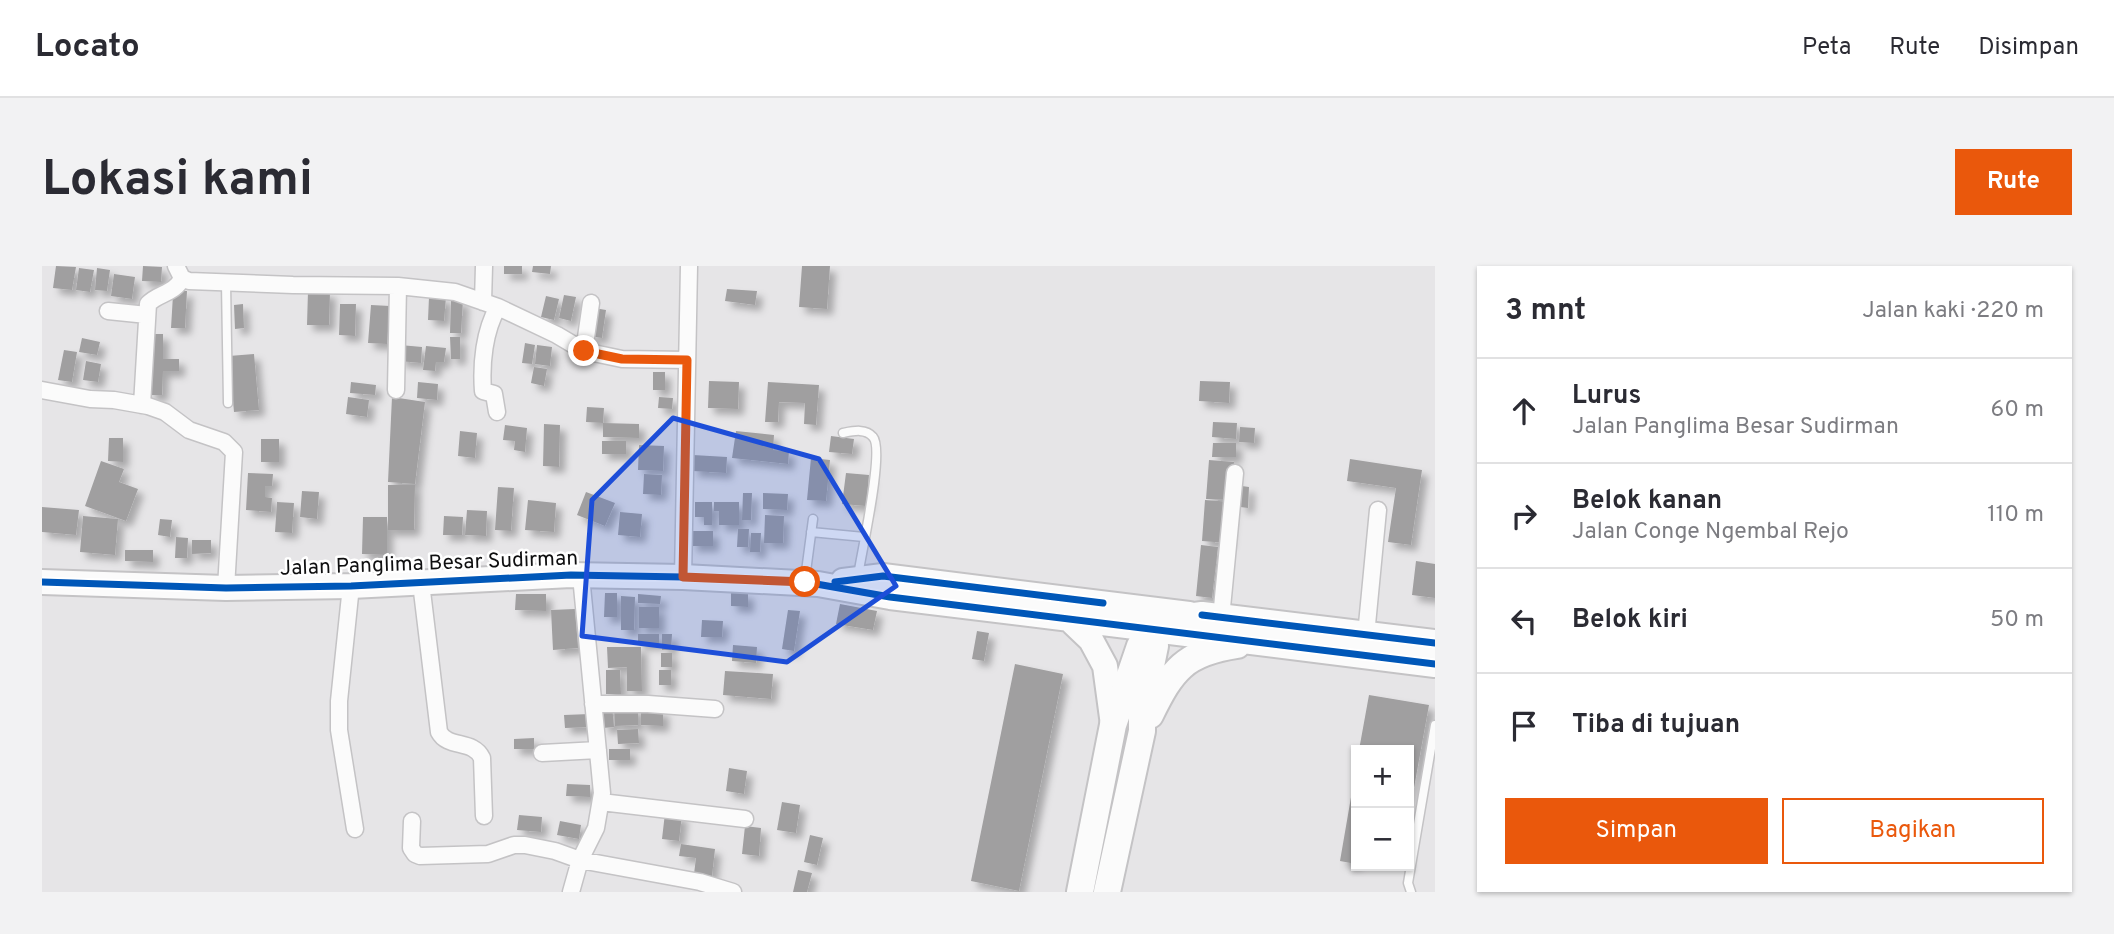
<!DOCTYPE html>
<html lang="id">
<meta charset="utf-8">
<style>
:root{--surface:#fff;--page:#f2f2f3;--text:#2b2b33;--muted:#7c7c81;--line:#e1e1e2;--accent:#ea580c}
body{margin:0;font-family:Overpass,sans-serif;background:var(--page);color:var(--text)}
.controls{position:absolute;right:21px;bottom:21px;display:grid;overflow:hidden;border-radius:0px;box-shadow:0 2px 5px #0004}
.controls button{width:63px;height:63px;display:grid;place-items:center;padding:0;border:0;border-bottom:2px solid var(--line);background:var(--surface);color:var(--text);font:35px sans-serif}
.stop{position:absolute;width:21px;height:21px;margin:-16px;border:5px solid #ea580c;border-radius:50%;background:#fff}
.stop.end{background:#ea580c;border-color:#fff;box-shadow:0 2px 7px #0008}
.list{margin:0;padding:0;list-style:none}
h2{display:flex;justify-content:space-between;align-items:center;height:91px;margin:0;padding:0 28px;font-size:30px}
h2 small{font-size:23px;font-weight:400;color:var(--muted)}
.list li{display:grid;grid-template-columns:46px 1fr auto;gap:21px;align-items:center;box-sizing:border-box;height:105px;padding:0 28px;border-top:2px solid var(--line)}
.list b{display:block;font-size:26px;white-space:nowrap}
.list p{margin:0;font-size:23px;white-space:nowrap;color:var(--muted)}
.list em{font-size:23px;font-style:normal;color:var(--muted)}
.actions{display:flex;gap:14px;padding:21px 28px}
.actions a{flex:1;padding:16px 0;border:2px solid var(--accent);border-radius:0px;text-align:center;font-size:24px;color:var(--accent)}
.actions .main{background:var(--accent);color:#fff}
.icon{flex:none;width:38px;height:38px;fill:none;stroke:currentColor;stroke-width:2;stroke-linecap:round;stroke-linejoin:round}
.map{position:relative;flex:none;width:1393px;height:626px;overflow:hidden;border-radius:0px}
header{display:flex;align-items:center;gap:42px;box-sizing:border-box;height:98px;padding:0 35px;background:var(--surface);border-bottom:2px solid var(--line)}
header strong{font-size:33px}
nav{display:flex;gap:38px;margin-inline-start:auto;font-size:24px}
.intro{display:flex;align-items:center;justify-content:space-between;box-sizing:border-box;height:168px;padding:0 42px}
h1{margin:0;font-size:49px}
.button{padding:18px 32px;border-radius:0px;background:var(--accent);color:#fff;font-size:24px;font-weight:700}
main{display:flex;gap:42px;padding:0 42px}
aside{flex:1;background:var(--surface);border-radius:0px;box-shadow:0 2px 5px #0004}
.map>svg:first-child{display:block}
.building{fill:#a09fa0;filter:url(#shadow)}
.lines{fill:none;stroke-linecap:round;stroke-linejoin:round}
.service-casing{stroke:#c4c3c5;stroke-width:11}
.minor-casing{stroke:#c4c3c5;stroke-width:19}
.primary-casing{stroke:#c4c3c5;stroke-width:28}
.trunk-casing{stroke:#c4c3c5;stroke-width:30}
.service{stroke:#fbfbfb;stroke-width:8}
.minor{stroke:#fbfbfb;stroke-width:16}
.primary{stroke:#fbfbfb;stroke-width:24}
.trunk{stroke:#fbfbfb;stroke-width:26}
.cycleway-casing{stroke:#fff;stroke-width:11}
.cycleway{stroke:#0057b8;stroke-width:7}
.route{stroke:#ea580c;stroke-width:9}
.marked{fill:#1d4ed8;fill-opacity:0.2;stroke:#1d4ed8;stroke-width:5;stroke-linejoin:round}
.labels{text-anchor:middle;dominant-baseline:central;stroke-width:5;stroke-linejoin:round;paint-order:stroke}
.street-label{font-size:21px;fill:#0f0f10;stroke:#fff}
</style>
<header>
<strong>Locato</strong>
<nav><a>Peta</a><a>Rute</a><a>Disimpan</a></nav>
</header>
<div class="intro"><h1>Lokasi kami</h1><a class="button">Rute</a></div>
<main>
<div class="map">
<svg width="1393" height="626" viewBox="0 0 1393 626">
<defs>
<filter id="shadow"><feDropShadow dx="6" dy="6" stdDeviation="3.5" flood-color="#0004"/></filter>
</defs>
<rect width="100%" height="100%" fill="#e6e5e7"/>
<path class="building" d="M14,0L34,1L30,24L11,22Z
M101,0L120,1L119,16L100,15Z
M462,0H480V8H462Z
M491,0H509L508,8L490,6Z
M760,0H788L785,43L757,41Z
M37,2L52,4L48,26L34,24Z
M55,2L68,4L65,25L53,24Z
M72,8L93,11L90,33L69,30Z
M685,23L715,25L713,39L683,35Z
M138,25H145L143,62H129L131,29H137Z
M266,25L288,26L287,59H265Z
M522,29L534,31L529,55L517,52Z
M504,30L517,33L512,54L499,51Z
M387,31H404L402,55L386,54Z
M409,34H421L419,67H408Z
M201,38L202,62L193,63L192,39Z
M298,38H314L313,70L297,69Z
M329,39L348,40L345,78L326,77Z
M552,42L564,44L560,72L547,70Z
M108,68H121V93H137V105H121L120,129H107Z
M408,71H418V93H409Z
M40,72L58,76L55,89L37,86Z
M483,77L493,79L490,98L480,97Z
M358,79L380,81L379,97L357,95Z
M495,79L510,81L508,100L493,98Z
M384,80L404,82L402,96H394L393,105L381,104Z
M22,84L35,86L30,116L16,114Z
M212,88L217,144L192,146L187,90Z
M44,95L59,98L56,116L41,114Z
M492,101L505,103L502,120L489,117Z
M611,106H623V124H611Z
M667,115L697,116L696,143L666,142Z
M1158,115L1188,116L1187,137L1157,135Z
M309,116L334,119L333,129L308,127Z
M376,116L396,118L395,134L375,132Z
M726,116L777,119L774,159L762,158L763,137L737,136L736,156H723Z
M306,131L327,134L325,151L304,148Z
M350,131L383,136L373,218L346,216Z
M617,131L631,132L630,143L616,142Z
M545,141L562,142L561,157L597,158V172L561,171V157L544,156Z
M1171,156L1195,157L1194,173L1170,171Z
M502,158L518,159L517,201L501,200Z
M463,159L485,162L483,186L472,184L473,175L461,174Z
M1198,161L1213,162L1212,177L1197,176Z
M418,165L435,167L433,192L416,190Z
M694,165L732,169L731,184L747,185L746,198L690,192Z
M789,170L812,173L810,188L787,186Z
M67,172H81V196L66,195Z
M219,173H237V196H219Z
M560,175H584V188H560Z
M1171,177H1194V191H1170Z
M597,179L622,180L621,205L596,204Z
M651,189L685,191L684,207L650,205Z
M769,192L788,194L784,235L765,234Z
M1308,193L1380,204L1369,279L1346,276L1354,222L1305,215Z
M1167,194L1192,196L1190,234L1164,233Z
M59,195L82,203L77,216L96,223L84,255L43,240Z
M206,207L231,208L230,220H223V231L230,232L229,246L204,244Z
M804,207L827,209L824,240L800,238Z
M602,208L620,209L619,229L601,228Z
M346,219H373L372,264H346Z
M1200,220L1207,221L1206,242L1198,241Z
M456,221L472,222L469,265L453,264Z
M260,225L277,226L275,253L258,251Z
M544,226L573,237L563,260L535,249Z
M701,227H710L709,254H700Z
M721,227L746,228L745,244L721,243Z
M486,234L514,237L512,266L483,264Z
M1163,234L1189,236L1185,277L1160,275Z
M235,236L252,237L250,267L233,266Z
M653,236H670V259H662V251H653Z
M672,236H697V259H677V245H672Z
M0,241L37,244L34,269L0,266Z
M425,244L445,245L444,270L423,269Z
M578,246L600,248L598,271L576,269Z
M723,249L742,250L741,277H722Z
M41,250L76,253L73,289L38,286Z
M402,250L421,251L420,269H401Z
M321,251H345V289L320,288Z
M118,253L130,254L128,271L116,269Z
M696,263H707L706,281H695Z
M649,265H671V280H649Z
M709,267H719L718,286H708Z
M134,271L146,272L145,292H133Z
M150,274H169V287L150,288Z
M1159,279L1176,281L1170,332L1154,330Z
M83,284H111V296L83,295Z
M1374,295L1393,298V332L1370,329Z
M689,326L706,327V341L689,340Z
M563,327H575V351H562Z
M474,328H504V345L473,344Z
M596,328L619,330L618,338L596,337Z
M579,330L593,331L592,364H579Z
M798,338L835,345L831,364L794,358Z
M597,341H617V362H597Z
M533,343L536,382L511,384L509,344Z
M746,344L758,345L752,385L740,383Z
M660,354L681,355L680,371H659Z
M935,365L947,367L942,395L930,393Z
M596,368H617V378H596Z
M620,368H630L629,384H620Z
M691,379L715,381L714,397L690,395Z
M565,381H599L600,425H585V401L566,402Z
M619,387H630V401H619Z
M973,398L1021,408L977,625L929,615Z
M564,404H578L579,428H564Z
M617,404H629V419H617Z
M683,405L731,408L729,433L681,429Z
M1327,429L1387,439L1368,544L1367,484H1317Z
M570,439L572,461L561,462L559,440Z
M596,441V459L573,460L572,442Z
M599,444H621V460L599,459Z
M548,448L549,461L523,462L522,449Z
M596,463L597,477L576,478L575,464Z
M492,472V483H472V473Z
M567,483H588V494H567Z
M687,502L705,505L702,528L684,525Z
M1313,508H1314V598L1298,595Z
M525,518L548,519V531L524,530Z
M740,536L758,539L754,567L735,564Z
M623,547L640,549L637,575L620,573Z
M477,549L500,551L499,566L475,564Z
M518,555L539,559L537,573L515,569Z
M703,560L719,562L717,590L700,588Z
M768,569L781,572L775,599L762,596Z
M639,578L673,583L670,610L652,608L654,592L637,590Z
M756,604L770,607L765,626H751Z"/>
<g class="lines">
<g class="service-casing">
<path id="service" d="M184,17L186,137
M801,167C811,165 824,162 831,171C843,184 819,288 816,310
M769,266L822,271
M763,313L771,253
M1369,626L1366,617L1393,459"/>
</g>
<g class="minor-casing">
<path id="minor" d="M134,0L140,12L147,15L251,19L356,20L413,26L456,41L515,69L542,85L580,93L645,94
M441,36L442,0
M66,45L105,49
M542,85L549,37
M0,124L48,133L72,134L106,140L123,146L147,164L182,176L192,186L184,322
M354,124L356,20
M100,139L106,38C116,27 133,28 140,12
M455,146L452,128L441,125C439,98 442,65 456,41
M641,311L647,0
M379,317L397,466C406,483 431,473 440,492L442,550
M309,320L297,435V464L313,563
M1179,352L1193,207
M1324,369L1336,244
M551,438H606L673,443
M500,487L556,484
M559,536L703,553
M370,555L369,582L373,588L378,590L446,588L472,579H483L513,585L538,594L658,616L691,626
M529,626L538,594L554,562L560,527L539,310"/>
</g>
<g class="primary-casing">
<path id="primary" d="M801,315L841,310L1147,348
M0,316L184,322L309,320L529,309L641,311L776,318L848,331L1109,363
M1027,353L1049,374L1063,400L1071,459"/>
</g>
<g class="trunk-casing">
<path id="trunk" d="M1120,364L1393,398
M1108,449C1130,404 1142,387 1195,379
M1038,626L1071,459L1098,380L1109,363L1117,357L1129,353L1160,349L1393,377
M1065,626L1100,465V444L1113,380L1111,368"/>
</g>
<use href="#service" class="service"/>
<use href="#minor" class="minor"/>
<use href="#primary" class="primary"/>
<use href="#trunk" class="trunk"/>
<g class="cycleway-casing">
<path id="cycleway" d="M0,316L184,322L309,320L529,309L641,311L763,316L848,331L1393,398
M793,316L841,310L1061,337
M1160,349L1393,377"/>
</g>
<use href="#cycleway" class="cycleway"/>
</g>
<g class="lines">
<path class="route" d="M542,85L580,93L645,94L641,311L763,316"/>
</g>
<path class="marked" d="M631,152L777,193L854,320L745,396L540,370L550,234Z"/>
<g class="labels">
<g class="street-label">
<text transform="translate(387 298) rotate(-2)">Jalan Panglima Besar Sudirman</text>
</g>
</g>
</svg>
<div class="controls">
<button>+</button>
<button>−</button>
</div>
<div class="stop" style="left:763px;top:316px"></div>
<div class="stop end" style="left:542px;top:85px"></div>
</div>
<aside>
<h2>3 mnt<small>Jalan kaki · 220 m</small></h2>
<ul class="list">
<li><svg class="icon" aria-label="ahead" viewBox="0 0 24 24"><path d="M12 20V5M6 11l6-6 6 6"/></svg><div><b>Lurus</b><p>Jalan Panglima Besar Sudirman</p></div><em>60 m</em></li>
<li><svg class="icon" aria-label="right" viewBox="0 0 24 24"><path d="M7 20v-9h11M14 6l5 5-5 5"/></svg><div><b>Belok kanan</b><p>Jalan Conge Ngembal Rejo</p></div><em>110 m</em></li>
<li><svg class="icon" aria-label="left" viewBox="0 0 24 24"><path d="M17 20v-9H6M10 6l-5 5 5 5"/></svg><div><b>Belok kiri</b></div><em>50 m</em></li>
<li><svg class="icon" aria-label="arrive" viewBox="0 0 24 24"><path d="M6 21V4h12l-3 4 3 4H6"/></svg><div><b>Tiba di tujuan</b></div></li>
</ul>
<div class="actions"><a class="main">Simpan</a><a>Bagikan</a></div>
</aside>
</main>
